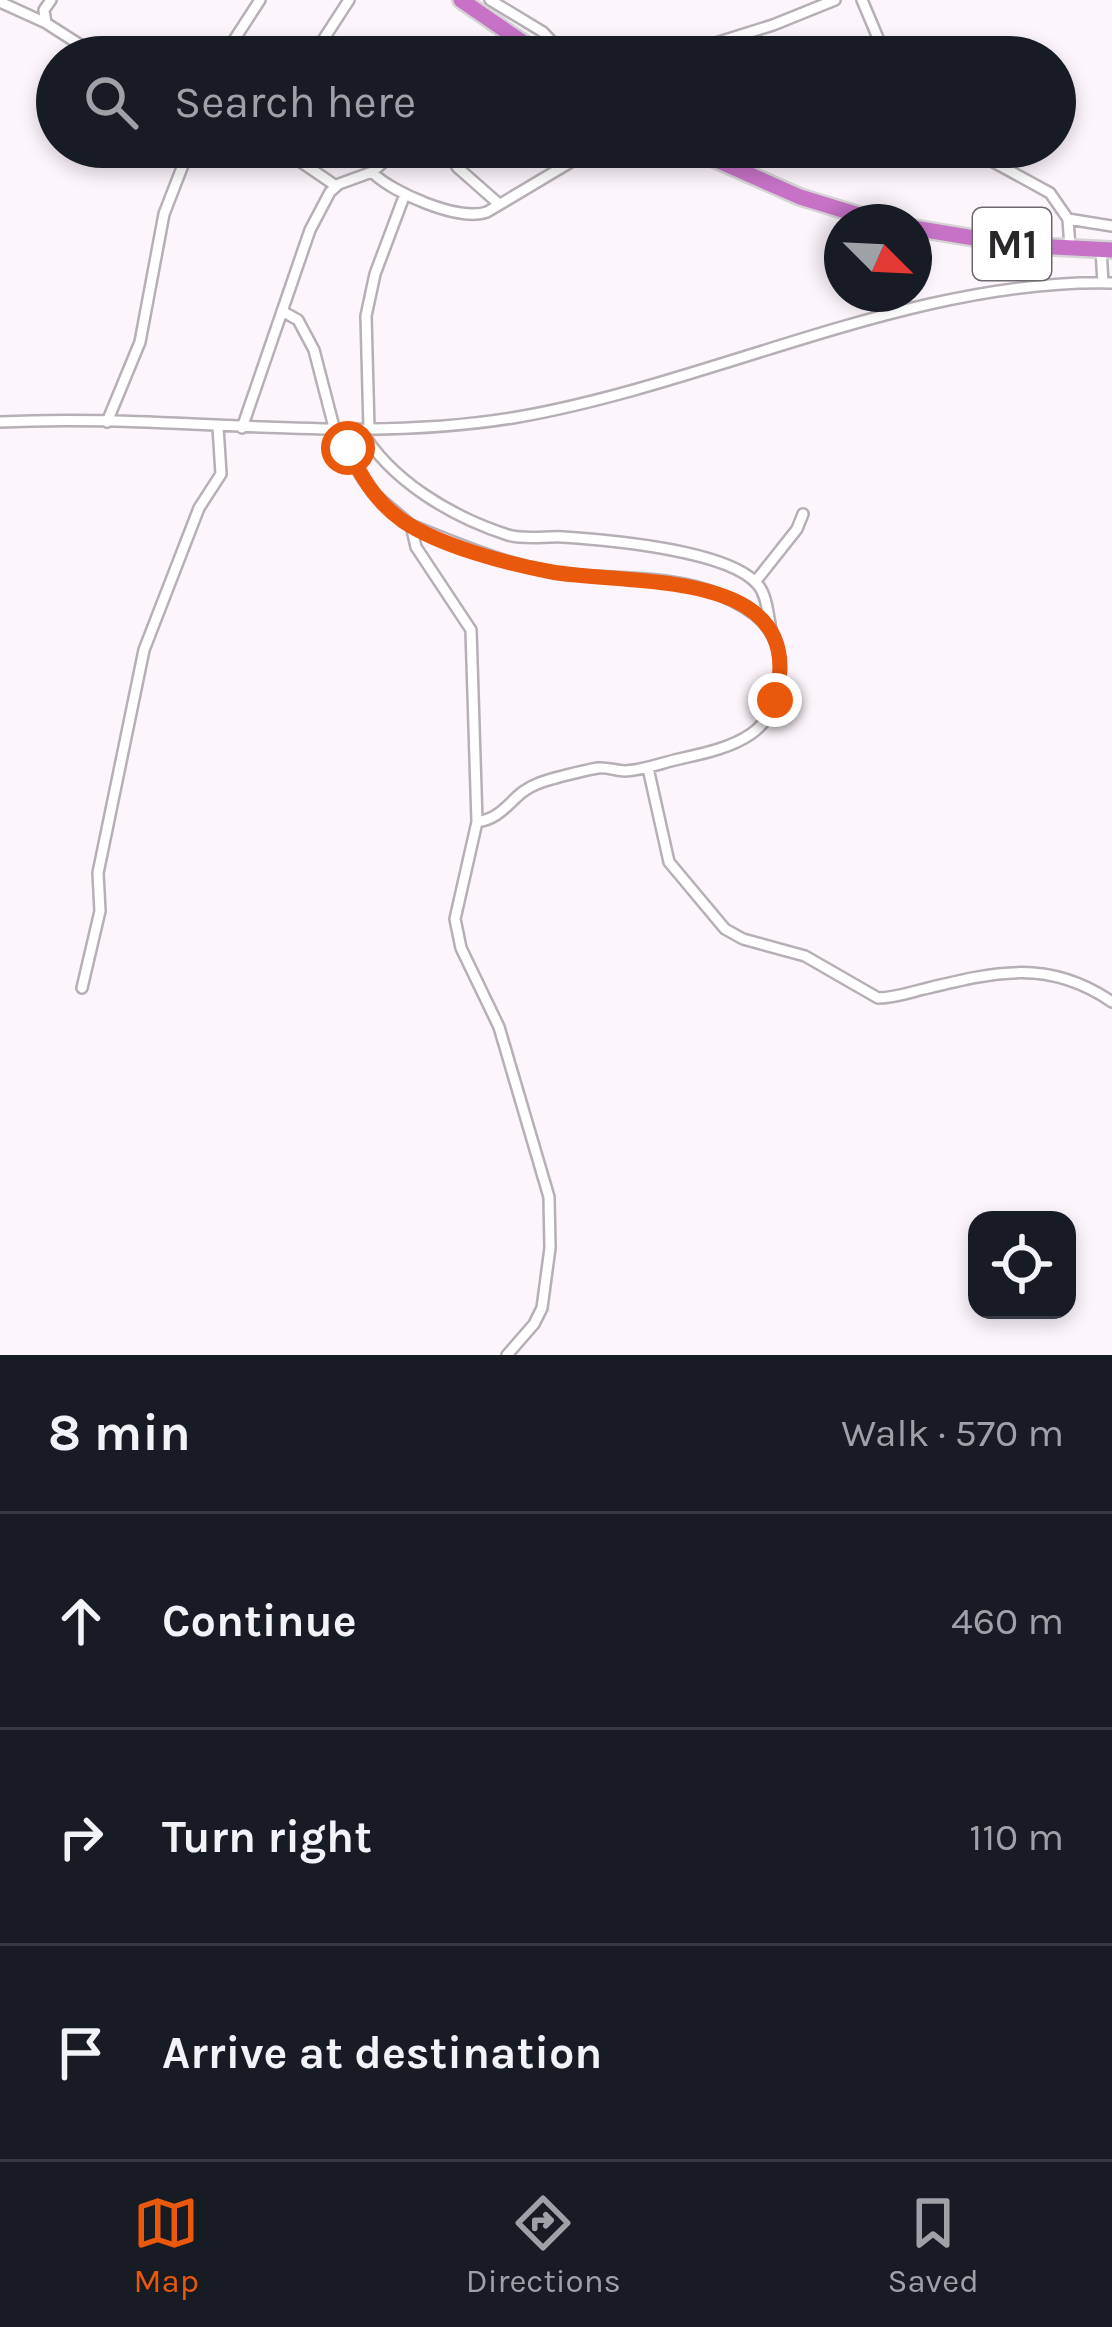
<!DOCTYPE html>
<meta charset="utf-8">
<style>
:root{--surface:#171b24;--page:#20242c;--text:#f1f3f6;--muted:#9ea1a6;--line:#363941;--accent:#ea580c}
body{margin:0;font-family:Karla,sans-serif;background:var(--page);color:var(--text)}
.controls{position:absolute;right:36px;bottom:36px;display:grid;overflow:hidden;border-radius:24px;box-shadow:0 6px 18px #0003}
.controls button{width:108px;height:108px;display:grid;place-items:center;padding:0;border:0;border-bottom:3px solid var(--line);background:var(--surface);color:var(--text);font:60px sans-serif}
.compass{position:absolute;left:824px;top:204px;width:108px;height:108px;border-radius:50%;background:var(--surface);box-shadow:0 6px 18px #0003;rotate:114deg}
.stop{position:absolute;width:36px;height:36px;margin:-27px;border:9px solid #ea580c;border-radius:50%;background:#fff}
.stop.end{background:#ea580c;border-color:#fff;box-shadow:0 3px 12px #0008}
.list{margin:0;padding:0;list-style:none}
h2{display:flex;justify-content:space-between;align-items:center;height:156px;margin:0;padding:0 48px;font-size:51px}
h2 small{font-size:39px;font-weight:400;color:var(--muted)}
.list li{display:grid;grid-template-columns:78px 1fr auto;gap:36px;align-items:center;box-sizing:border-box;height:216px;padding:0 48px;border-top:3px solid var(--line)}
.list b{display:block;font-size:45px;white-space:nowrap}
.list em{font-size:39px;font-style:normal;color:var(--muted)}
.icon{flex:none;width:66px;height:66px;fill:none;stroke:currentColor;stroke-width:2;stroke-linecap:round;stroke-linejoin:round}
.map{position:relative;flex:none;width:1112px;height:1355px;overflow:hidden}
.search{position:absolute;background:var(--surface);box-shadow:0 6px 18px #0003;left:36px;right:36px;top:36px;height:132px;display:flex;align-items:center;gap:30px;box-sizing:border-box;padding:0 42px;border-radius:66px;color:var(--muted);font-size:45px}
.sheet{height:804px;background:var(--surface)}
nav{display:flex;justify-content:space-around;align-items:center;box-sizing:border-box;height:168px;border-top:3px solid var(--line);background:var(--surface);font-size:33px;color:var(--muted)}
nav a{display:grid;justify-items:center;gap:6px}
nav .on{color:var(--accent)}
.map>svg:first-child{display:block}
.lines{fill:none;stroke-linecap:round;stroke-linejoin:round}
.minor-casing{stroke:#b6afb6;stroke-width:14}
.highway-casing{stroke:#d5d4d5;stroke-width:20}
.minor{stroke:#fff;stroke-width:9}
.highway{stroke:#c772c7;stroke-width:15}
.route{stroke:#ea580c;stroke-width:15}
.labels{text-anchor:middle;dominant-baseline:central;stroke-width:10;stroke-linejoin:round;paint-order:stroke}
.shield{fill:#fff;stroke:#6b686b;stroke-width:3}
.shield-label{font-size:42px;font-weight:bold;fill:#2b282b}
</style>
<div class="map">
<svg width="1112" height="1355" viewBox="0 0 1112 1355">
<rect width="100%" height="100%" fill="#fdf5fc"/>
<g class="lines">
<g class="minor-casing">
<path id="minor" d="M490,0L543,32L560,50V57
M862,0L886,57
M0,2L46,23L99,57
M46,23L44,10L51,0
M223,57L260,0
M312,57L349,0
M671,57L773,25L835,0
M279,147L336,186
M884,147L935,154L948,161L974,154
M966,147L1050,193L1068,219L1070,248
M457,167L499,204
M372,172C392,193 460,222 487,212L596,147
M1068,219L1112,226
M1101,250L1103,283
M282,311L298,320L314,350L335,431L361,476L373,493L411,525L416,547L471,630L477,822L455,919L461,948L499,1027L549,1197L550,1248L542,1308L534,1324L507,1355
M0,422C173,413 346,446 518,417C713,383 913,278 1112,283
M107,422L140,342L164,214L190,147
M242,428L310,230L330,192L339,184L372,172L401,147
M369,429L366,316L375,274L405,194
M361,430C391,481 452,517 508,535C524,540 546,536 563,537C607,540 730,550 758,585C767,595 768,616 771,629
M411,525C459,544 506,565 558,573C609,580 674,574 720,595C753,609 779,627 780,666C782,736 733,747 679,759C661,763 644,770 625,771C616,771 608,767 598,768C586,770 548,779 537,784C512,793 506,818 477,822
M755,582L797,529L803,514
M648,768L669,862L725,929L743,939L805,956L878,998C894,998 908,993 924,989C994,972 1048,958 1112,1002
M82,988L100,911L98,873L144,650L199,508L221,474L218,427"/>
</g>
<g class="highway-casing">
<path id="highway" d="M461,0L544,57
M687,147L800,197L882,222
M914,228L1016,245L1112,250"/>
</g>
<use href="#minor" class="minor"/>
<use href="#highway" class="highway"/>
</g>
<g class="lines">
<path class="route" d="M348,448C361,477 376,502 403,521C440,546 508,564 552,572C632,586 812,566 775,700"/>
</g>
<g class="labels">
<rect class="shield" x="973" y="208" width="78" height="72" rx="9"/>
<g class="shield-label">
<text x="1012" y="244">M1</text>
</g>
</g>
</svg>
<div class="controls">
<button><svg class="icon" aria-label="locate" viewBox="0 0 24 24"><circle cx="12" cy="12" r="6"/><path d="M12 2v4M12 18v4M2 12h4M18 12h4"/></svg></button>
</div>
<svg class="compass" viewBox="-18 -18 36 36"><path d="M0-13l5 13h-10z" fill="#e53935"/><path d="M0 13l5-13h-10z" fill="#9ea1a6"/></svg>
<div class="stop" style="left:348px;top:448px"></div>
<div class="stop end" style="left:775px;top:700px"></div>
<div class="search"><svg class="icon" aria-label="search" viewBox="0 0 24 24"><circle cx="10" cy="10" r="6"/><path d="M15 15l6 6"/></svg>Search here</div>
</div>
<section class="sheet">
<h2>8 min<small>Walk · 570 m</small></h2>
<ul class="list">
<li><svg class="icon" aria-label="ahead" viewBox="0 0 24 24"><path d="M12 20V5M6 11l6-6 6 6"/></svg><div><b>Continue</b></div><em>460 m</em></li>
<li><svg class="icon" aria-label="right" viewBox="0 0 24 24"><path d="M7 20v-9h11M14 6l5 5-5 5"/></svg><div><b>Turn right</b></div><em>110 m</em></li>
<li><svg class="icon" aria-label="arrive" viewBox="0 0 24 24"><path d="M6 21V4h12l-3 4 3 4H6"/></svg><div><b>Arrive at destination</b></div></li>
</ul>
</section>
<nav>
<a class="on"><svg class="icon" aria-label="map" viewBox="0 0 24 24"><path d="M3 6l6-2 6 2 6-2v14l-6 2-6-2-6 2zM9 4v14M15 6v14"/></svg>Map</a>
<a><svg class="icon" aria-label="directions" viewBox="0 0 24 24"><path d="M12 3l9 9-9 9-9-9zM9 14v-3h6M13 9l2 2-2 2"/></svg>Directions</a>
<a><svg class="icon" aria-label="saved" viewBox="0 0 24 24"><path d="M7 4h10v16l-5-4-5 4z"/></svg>Saved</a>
</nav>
